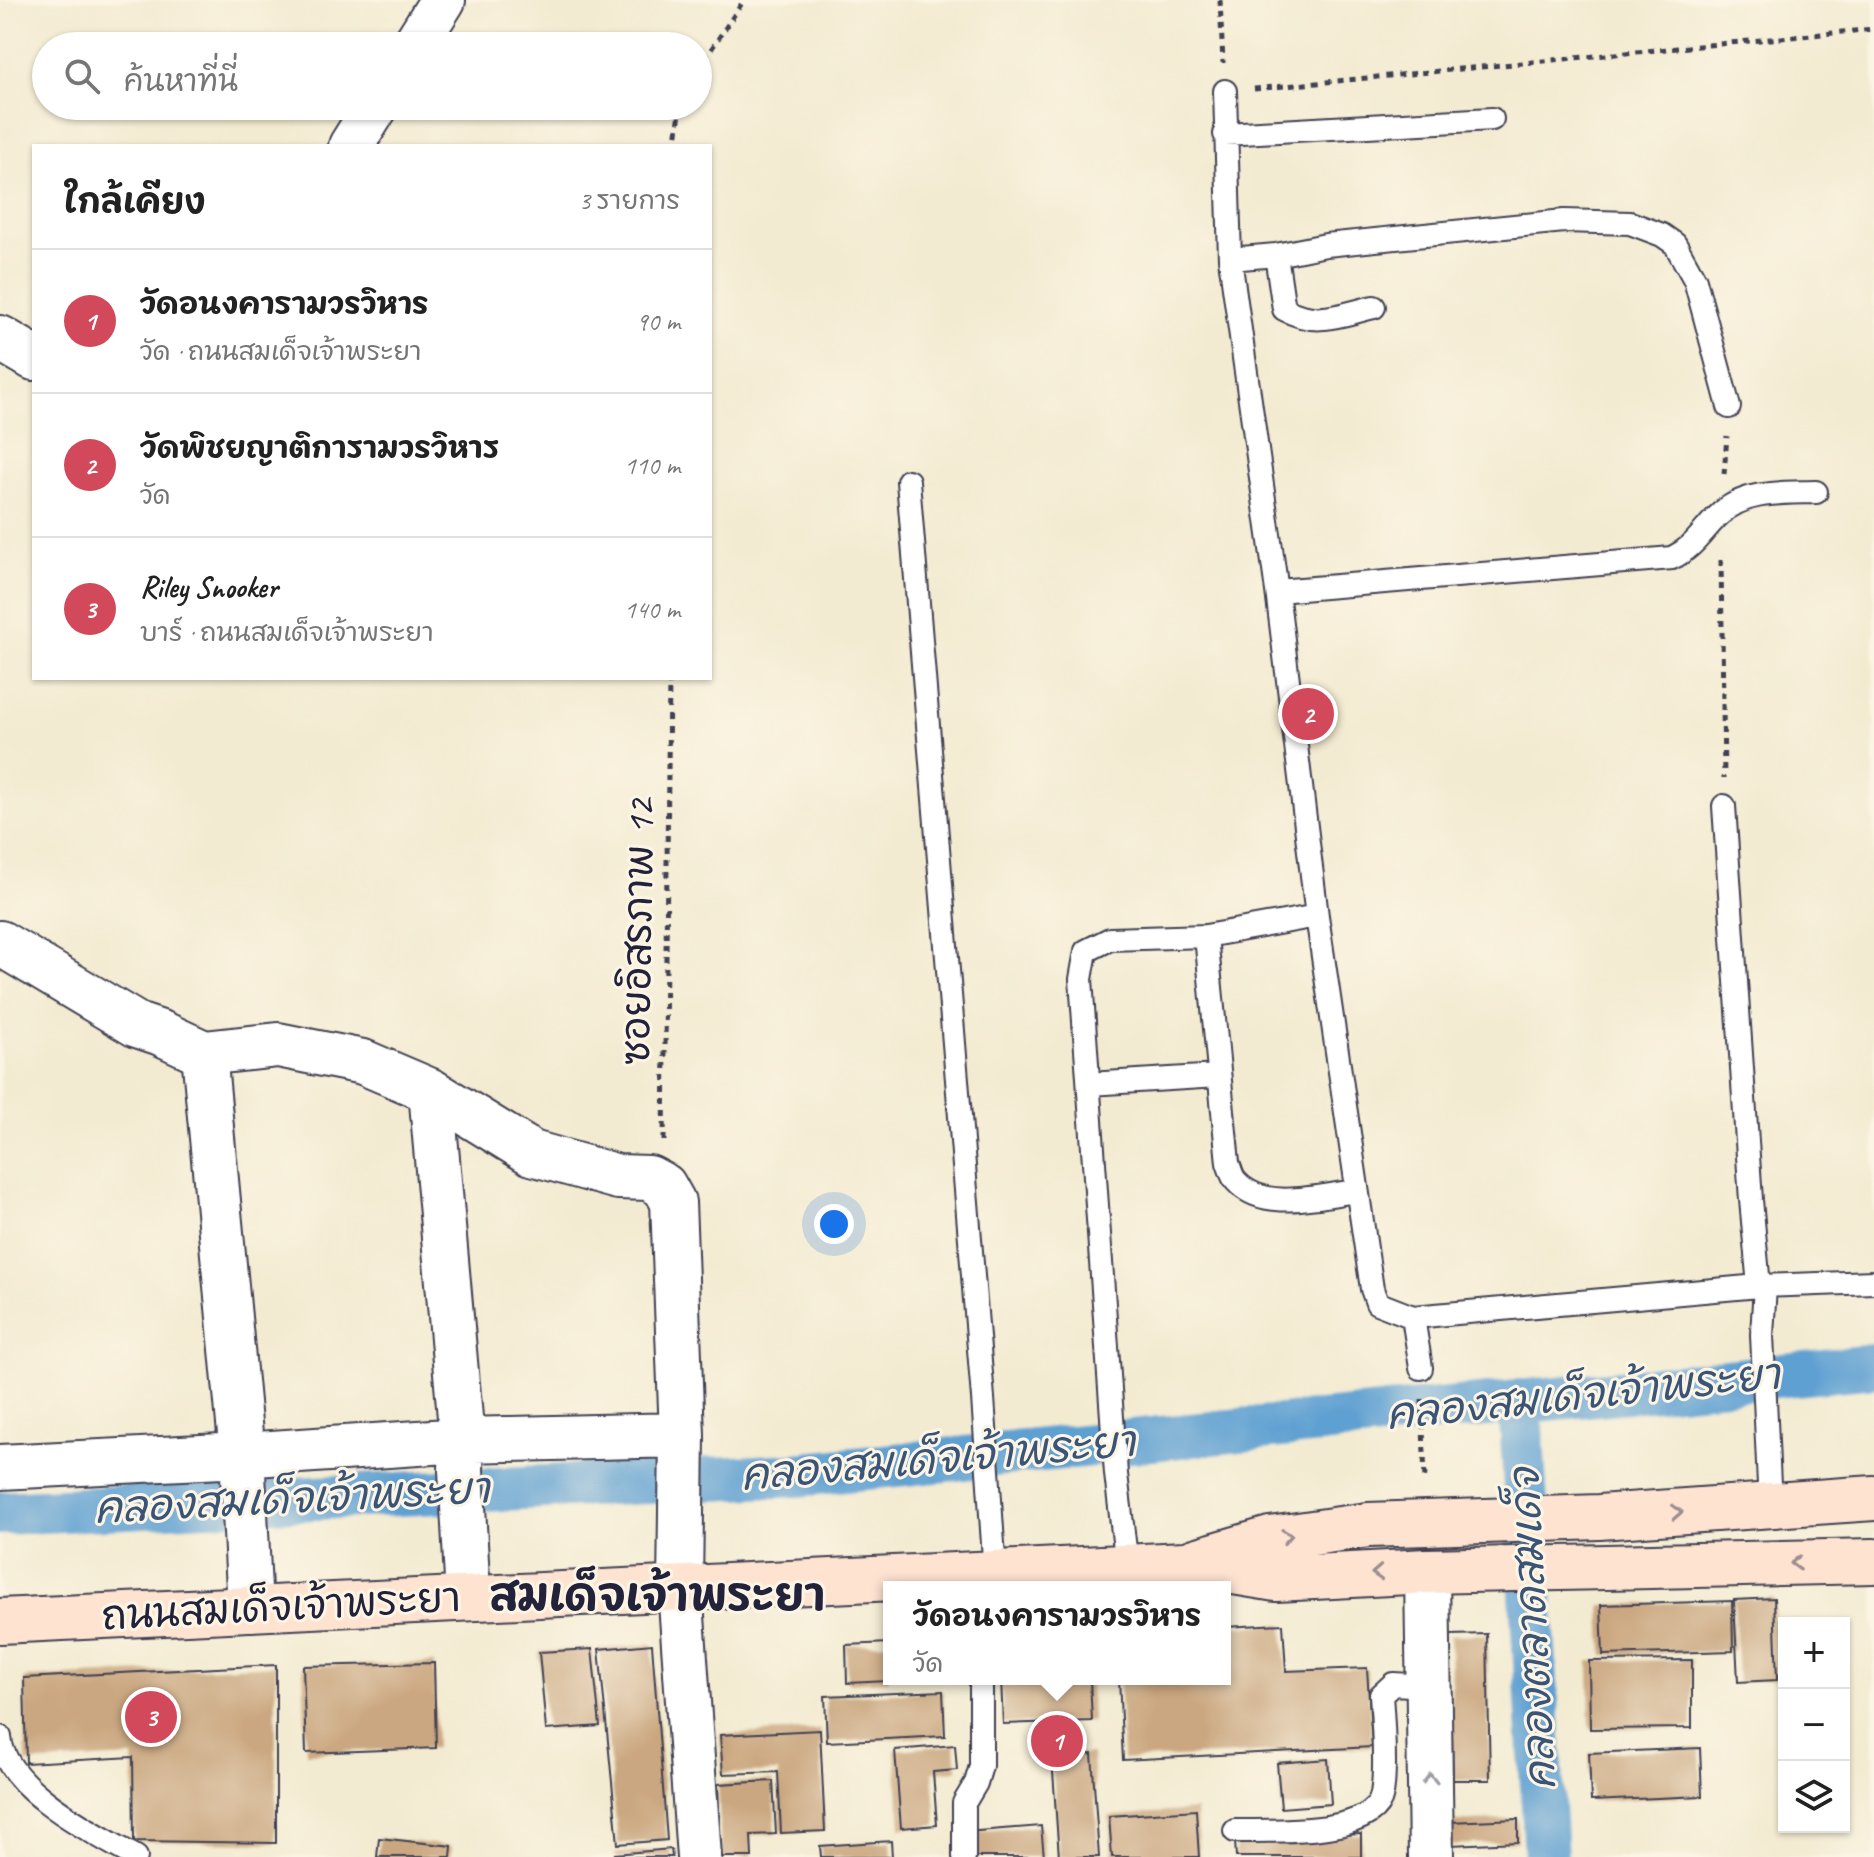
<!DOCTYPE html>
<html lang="th">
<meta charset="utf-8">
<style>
:root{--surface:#fff;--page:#f6f6f6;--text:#222;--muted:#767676;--line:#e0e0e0;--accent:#d1495b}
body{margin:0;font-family:Caveat,"Playpen Sans Thai",sans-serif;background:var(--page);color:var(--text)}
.controls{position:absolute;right:24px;bottom:24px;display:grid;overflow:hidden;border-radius:0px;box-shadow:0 2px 6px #0004}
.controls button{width:72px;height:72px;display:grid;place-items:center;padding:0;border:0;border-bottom:2px solid var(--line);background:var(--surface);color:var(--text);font:40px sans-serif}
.you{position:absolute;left:834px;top:1224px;width:28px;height:28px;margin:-20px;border:6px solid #fff;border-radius:50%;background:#1a73e8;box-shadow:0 0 0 12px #1a73e833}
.badge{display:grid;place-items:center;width:52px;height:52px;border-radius:50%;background:var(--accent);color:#fff;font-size:26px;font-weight:700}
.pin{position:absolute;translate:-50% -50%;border:4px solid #fff;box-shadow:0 2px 8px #0006}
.popup{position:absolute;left:883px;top:1581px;width:348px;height:104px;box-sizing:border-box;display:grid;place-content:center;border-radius:0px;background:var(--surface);filter:drop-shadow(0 2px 6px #0005);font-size:26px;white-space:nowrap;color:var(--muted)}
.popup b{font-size:30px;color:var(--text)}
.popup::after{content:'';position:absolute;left:50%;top:100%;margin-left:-16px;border:16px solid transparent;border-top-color:var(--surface)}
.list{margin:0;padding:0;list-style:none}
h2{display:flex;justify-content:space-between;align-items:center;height:104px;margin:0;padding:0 32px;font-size:34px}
h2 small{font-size:26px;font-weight:400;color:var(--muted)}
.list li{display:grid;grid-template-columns:52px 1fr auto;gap:24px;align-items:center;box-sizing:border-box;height:144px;padding:0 32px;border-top:2px solid var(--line)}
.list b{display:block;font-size:30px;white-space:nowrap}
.list p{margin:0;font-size:26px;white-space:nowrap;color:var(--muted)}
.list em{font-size:26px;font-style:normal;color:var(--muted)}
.icon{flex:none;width:44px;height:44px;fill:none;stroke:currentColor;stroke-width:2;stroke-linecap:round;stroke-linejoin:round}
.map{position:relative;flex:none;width:1874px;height:1857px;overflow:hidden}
.search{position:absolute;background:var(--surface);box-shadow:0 2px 6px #0004;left:32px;top:32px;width:680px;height:88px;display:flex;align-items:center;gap:20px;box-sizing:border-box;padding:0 28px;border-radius:44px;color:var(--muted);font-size:30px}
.panel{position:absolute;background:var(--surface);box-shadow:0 2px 6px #0004;left:32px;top:144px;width:680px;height:536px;border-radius:0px}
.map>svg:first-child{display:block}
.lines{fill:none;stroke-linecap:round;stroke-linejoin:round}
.canal{stroke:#5ea0d2;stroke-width:44}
.building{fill:#caa780}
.lane-casing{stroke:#414052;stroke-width:26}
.street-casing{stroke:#414052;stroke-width:48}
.secondary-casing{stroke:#414052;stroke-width:48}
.path{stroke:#414052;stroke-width:5;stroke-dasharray:6 6;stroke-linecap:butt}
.lane{stroke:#fff;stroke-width:22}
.street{stroke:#fff;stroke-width:44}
.secondary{stroke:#fee3d1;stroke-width:44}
.oneway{stroke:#9b8c8e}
.oneway2{stroke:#9c9ca7}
.labels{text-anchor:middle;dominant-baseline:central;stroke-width:6;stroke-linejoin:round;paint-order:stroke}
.street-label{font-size:40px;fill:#22223b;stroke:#fcf5e5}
.water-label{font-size:42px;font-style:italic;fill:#3a5477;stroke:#fcf5e5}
.quarter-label{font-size:44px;font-weight:bold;fill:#22223b;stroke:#fcf5e5}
</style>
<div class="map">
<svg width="1874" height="1857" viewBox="0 0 1874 1857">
<rect width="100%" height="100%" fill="#fcf5e5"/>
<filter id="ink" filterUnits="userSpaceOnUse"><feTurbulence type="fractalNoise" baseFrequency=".0125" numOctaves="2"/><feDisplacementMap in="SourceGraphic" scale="16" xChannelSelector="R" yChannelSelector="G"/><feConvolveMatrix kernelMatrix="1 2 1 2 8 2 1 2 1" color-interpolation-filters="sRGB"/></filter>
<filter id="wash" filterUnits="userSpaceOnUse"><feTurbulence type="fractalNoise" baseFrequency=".006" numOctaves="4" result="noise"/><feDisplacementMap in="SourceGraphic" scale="32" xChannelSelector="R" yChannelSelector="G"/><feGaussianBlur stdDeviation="1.8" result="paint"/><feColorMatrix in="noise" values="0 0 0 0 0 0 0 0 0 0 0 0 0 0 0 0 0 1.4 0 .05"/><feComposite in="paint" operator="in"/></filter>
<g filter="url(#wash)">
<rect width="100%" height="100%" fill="#f3ebd1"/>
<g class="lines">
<path class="canal" d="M1520,1401L1546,1857
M0,1513L796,1475L1874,1366"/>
</g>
<g id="blocks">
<path class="building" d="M1774,1598L1777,1680L1738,1682L1734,1600Z
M1732,1601L1733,1651L1603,1655L1601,1605Z
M1283,1624L1286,1671L1367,1668L1372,1747L1123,1760L1119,1679H1225V1627Z
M1487,1634L1490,1780H1453L1450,1635Z
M889,1643V1681L847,1683L846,1645Z
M652,1644L667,1840L618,1844L599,1649Z
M592,1649L600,1726L546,1730L539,1652Z
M1692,1660V1728L1590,1729L1589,1661Z
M434,1663L436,1748L306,1753L303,1666Z
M276,1665V1843L134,1841L133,1757L26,1763L24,1678Z
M1001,1679H1090L1092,1721L1003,1724Z
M943,1691L945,1736L827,1742L825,1696Z
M820,1730L825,1831L781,1833L778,1772L723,1774L720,1735Z
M955,1745L957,1770L933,1772L937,1825L901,1828L895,1750Z
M1700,1748L1702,1796L1591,1801L1589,1753Z
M1092,1754L1099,1857H1059L1052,1757Z
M1328,1759L1331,1804L1281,1808L1277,1763Z
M773,1781L776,1834L751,1835L752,1857H721L718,1784Z
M1196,1810L1199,1857H1112L1109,1816Z
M1518,1819V1842L1450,1845L1449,1822Z
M1041,1826L1044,1857H968L966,1832Z
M1361,1834V1857H1236L1235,1841Z
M379,1838L452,1846L451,1857H377Z
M891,1841L892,1857H821L820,1846Z
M671,1849L672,1857H616L615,1854Z"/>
</g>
</g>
<g filter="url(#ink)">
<use href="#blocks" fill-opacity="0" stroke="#414052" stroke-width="2"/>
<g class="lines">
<g class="lane-casing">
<path id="lane" d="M1225,91L1230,259L1277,591L1317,916L1372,1289L1377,1303L1413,1317L1759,1286L1874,1282
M1225,134L1492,119
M1276,255L1284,309C1317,327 1339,315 1374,307
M1230,259L1276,255L1326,245L1564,221L1630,223L1662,235L1675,244L1695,280L1729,407
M908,481L983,1398L995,1573
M1277,591L1672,558C1696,546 1701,532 1719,515C1745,490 1783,493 1816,492
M1724,806L1751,1200L1759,1286
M1206,936L1228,1163C1230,1168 1232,1177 1236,1181C1264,1213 1321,1195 1357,1191
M1089,1084L1218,1076
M1765,1286L1762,1335L1770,1506
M1413,1317L1421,1368
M1127,1566L1116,1474L1081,979L1086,951L1110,939L1206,936L1317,916
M0,1737C3,1788 95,1834 136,1857
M1235,1831C1269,1830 1374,1837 1382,1794C1386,1770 1383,1721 1381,1695L1393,1684L1429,1686
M964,1857V1803L976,1783L981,1766V1679"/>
</g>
<g class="street-casing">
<path id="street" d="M414,46L443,0
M351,146L376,106
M0,338L34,358
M0,943L137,1025L161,1033L204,1053L278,1045L363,1062L431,1091L532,1153L618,1177L649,1178L664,1186L673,1202L682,1435L680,1588L699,1857
M204,1053L242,1455L250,1609
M431,1091L462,1440L461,1470L468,1598
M0,1467L242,1455L462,1440L682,1435
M1427,1571L1431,1857"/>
</g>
<g class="secondary-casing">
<path id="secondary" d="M1195,1561L1270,1539L1368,1525L1599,1517L1874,1498
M0,1621L1185,1564L1276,1579L1427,1571L1874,1561"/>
</g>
<path class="path" d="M1220,0L1223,63
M698,69L744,0
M1254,89L1874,29
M675,146L681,106
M1724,474L1727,436
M1721,560L1724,778
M664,1141L669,678
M1422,1399L1425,1481"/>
<use href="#lane" class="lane"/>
<use href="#street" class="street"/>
<use href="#secondary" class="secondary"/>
</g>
<defs><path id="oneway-chevron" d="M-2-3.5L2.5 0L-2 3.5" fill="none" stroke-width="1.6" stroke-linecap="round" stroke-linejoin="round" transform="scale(2)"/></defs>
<g class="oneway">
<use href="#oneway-chevron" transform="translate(1677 1512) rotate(-3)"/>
<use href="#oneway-chevron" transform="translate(1287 1536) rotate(-8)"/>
<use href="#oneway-chevron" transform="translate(1796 1563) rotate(178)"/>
<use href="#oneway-chevron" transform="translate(1377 1573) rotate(177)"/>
</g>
<use class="oneway2" href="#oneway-chevron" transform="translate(1430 1779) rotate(-91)"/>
</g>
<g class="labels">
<g class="street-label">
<text transform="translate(638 932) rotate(-89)">ซอยอิสรภาพ 12</text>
<text transform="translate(281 1607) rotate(-3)">ถนนสมเด็จเจ้าพระยา</text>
</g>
<g class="water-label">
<text transform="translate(1583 1395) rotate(-6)">คลองสมเด็จเจ้าพระยา</text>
<text transform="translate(938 1459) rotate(-5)">คลองสมเด็จเจ้าพระยา</text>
<text transform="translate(292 1499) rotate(-3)">คลองสมเด็จเจ้าพระยา</text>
<text transform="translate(1533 1629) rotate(-93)">คลองตลาดสมเด็จ</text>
</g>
<g class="quarter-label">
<text x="657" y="1595">สมเด็จเจ้าพระยา</text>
</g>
</g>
</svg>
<div class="controls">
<button>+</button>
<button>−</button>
<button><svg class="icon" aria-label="layers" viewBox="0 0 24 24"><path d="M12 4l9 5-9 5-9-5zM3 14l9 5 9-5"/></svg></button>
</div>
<div class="you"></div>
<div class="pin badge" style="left:1057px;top:1741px">1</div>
<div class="popup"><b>วัดอนงคารามวรวิหาร</b>วัด</div>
<div class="pin badge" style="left:1308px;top:714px">2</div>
<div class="pin badge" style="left:151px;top:1717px">3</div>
<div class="search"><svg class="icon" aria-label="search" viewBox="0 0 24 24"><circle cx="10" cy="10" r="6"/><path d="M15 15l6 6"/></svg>ค้นหาที่นี่</div>
<section class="panel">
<h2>ใกล้เคียง<small>3 รายการ</small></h2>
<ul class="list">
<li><span class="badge">1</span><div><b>วัดอนงคารามวรวิหาร</b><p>วัด · ถนนสมเด็จเจ้าพระยา</p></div><em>90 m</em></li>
<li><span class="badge">2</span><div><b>วัดพิชยญาติการามวรวิหาร</b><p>วัด</p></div><em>110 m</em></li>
<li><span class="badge">3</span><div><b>Riley Snooker</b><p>บาร์ · ถนนสมเด็จเจ้าพระยา</p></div><em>140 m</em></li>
</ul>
</section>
</div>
